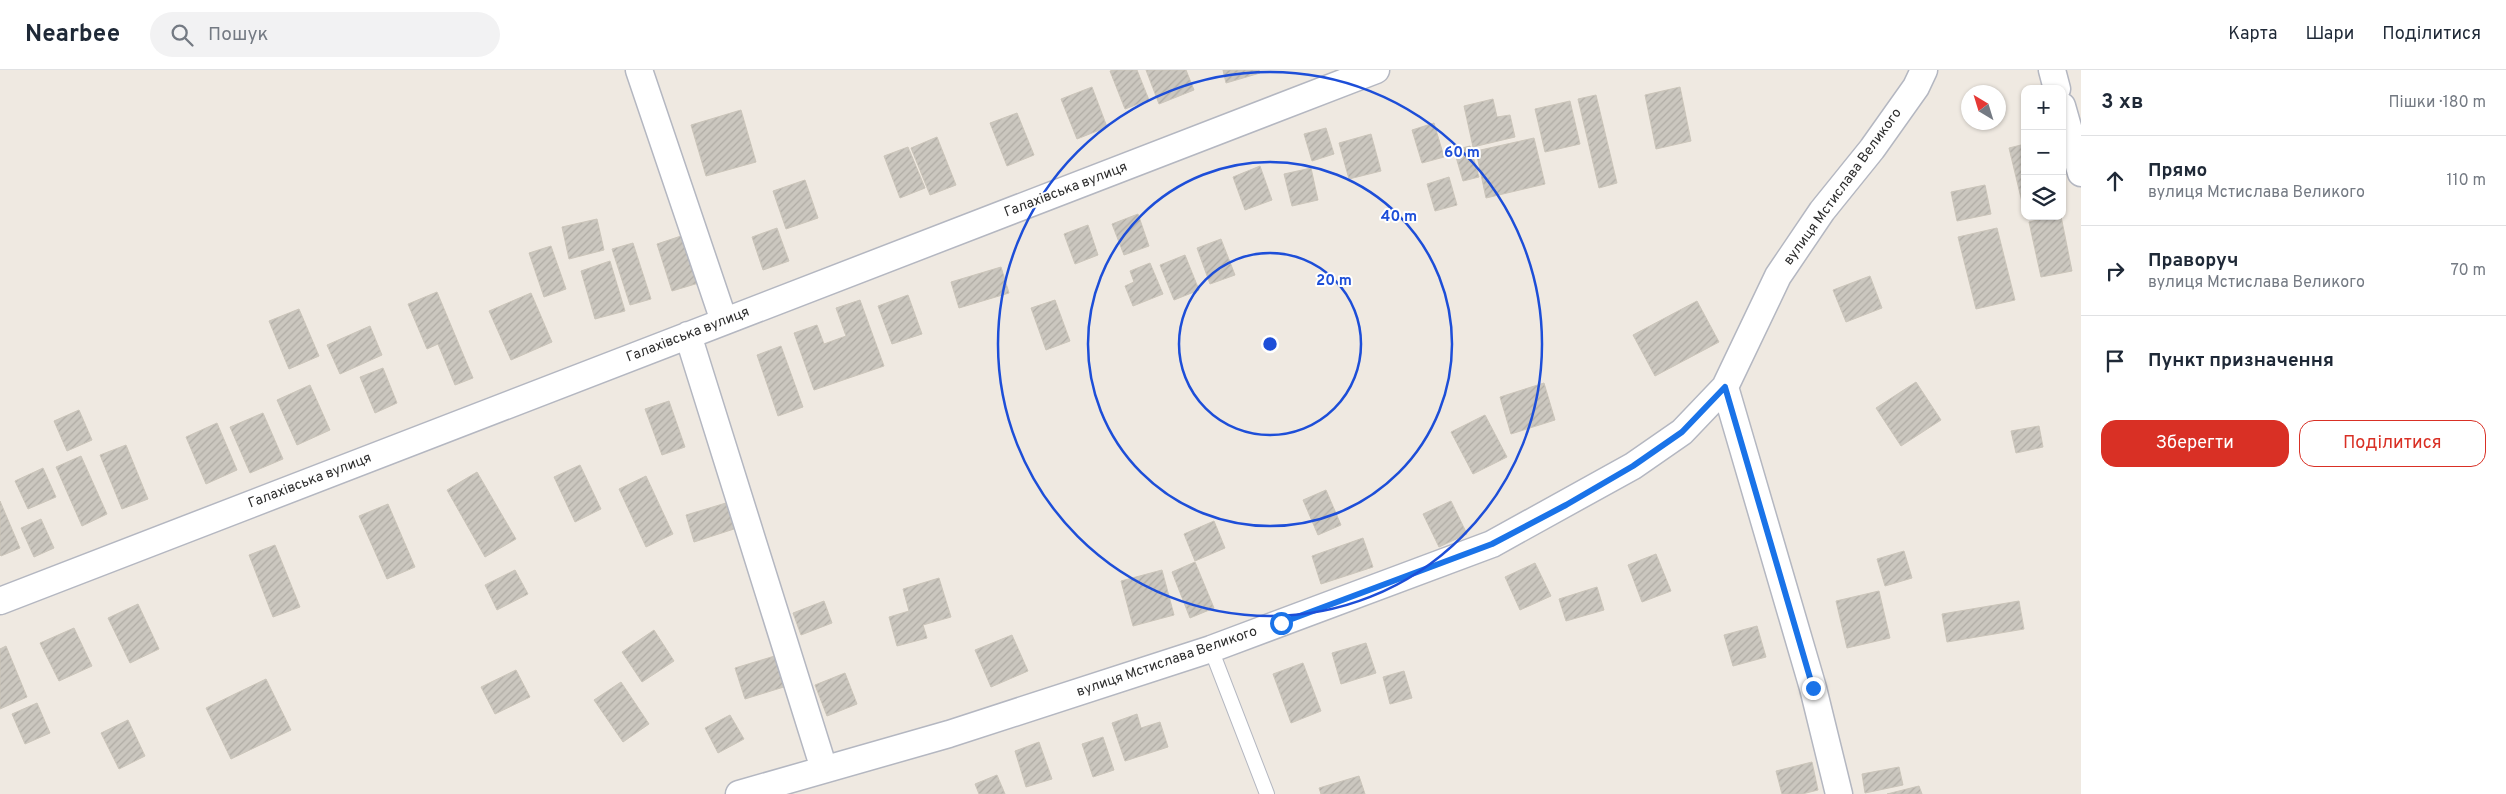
<!DOCTYPE html>
<html lang="uk">
<meta charset="utf-8">
<style>
:root{--surface:#fff;--page:#f2f2f3;--text:#1f2937;--muted:#747a83;--line:#e0e1e3;--accent:#d93025}
body{margin:0;font-family:Overpass,sans-serif;background:var(--page);color:var(--text)}
.controls{position:absolute;right:15px;top:15px;display:grid;overflow:hidden;border-radius:10px;box-shadow:0 1px 4px #0004}
.controls button{width:45px;height:45px;display:grid;place-items:center;padding:0;border:0;border-bottom:1px solid var(--line);background:var(--surface);color:var(--text);font:25px sans-serif}
.compass{position:absolute;left:1961px;top:15px;width:45px;height:45px;border-radius:50%;background:var(--surface);box-shadow:0 1px 4px #0004;rotate:322deg}
.stop{position:absolute;width:15px;height:15px;margin:-11px;border:4px solid #1a73e8;border-radius:50%;background:#fff}
.stop.end{background:#1a73e8;border-color:#fff;box-shadow:0 1px 5px #0008}
.list{margin:0;padding:0;list-style:none}
h2{display:flex;justify-content:space-between;align-items:center;height:65px;margin:0;padding:0 20px;font-size:21px}
h2 small{font-size:16px;font-weight:400;color:var(--muted)}
.list li{display:grid;grid-template-columns:32px 1fr auto;gap:15px;align-items:center;box-sizing:border-box;height:90px;padding:0 20px;border-top:1px solid var(--line)}
.list b{display:block;font-size:19px;white-space:nowrap}
.list p{margin:0;font-size:16px;white-space:nowrap;color:var(--muted)}
.list em{font-size:16px;font-style:normal;color:var(--muted)}
.actions{display:flex;gap:10px;padding:15px 20px}
.actions a{flex:1;padding:11px 0;border:1px solid var(--accent);border-radius:15px;text-align:center;font-size:18px;color:var(--accent)}
.actions .main{background:var(--accent);color:#fff}
.icon{flex:none;width:28px;height:28px;fill:none;stroke:currentColor;stroke-width:2;stroke-linecap:round;stroke-linejoin:round}
.map{position:relative;flex:none;width:2081px;height:724px;overflow:hidden}
header{display:flex;align-items:center;gap:30px;box-sizing:border-box;height:70px;padding:0 25px;background:var(--surface);border-bottom:1px solid var(--line)}
header strong{font-size:24px}
nav{display:flex;gap:28px;margin-inline-start:auto;font-size:18px}
.search{width:350px;height:45px;background:var(--page);display:flex;align-items:center;gap:12px;box-sizing:border-box;padding:0 18px;border-radius:28px;color:var(--muted);font-size:19px}
main{display:flex}
aside{flex:1;background:var(--surface)}
.map>svg:first-child{display:block}
.building{fill:url(#building-hatch);stroke:#cbc5ba}
.lines{fill:none;stroke-linecap:round;stroke-linejoin:round}
.lane-casing{stroke:#b4b7c1;stroke-width:16}
.street-casing{stroke:#b4b7c1;stroke-width:29}
.lane{stroke:#fff;stroke-width:14}
.street{stroke:#fff;stroke-width:26}
.route{stroke:#1a73e8;stroke-width:6}
.ring{fill:none;stroke:#1d4ed8;stroke-width:2.5}
.labels{text-anchor:middle;dominant-baseline:central;stroke-width:4;stroke-linejoin:round;paint-order:stroke}
.street-label{font-size:14px;fill:#2e2e2e;stroke:#fff}
.centre{fill:#1d4ed8;stroke:#fff;stroke-width:2.5}
.ring-label{font-size:15px;text-anchor:middle;font-weight:bold;fill:#1d4ed8;stroke:#fff;stroke-width:4;stroke-linejoin:round;paint-order:stroke}
</style>
<header>
<strong>Nearbee</strong>
<div class="search"><svg class="icon" aria-label="search" viewBox="0 0 24 24"><circle cx="10" cy="10" r="6"/><path d="M15 15l6 6"/></svg>Пошук</div>
<nav><a>Карта</a><a>Шари</a><a>Поділитися</a></nav>
</header>
<main>
<div class="map">
<svg width="2081" height="724" viewBox="0 0 2081 724">
<defs>
<pattern id="building-hatch" width="6" height="6" patternUnits="userSpaceOnUse" patternTransform="scale(1.25)"><rect width="6" height="6" fill="#cbc7bf"/><path d="M-1 1l2-2M0 6l6-6M5 7l2-2" fill="none" stroke="#afaba4"/></pattern>
</defs>
<rect width="100%" height="100%" fill="#efe9e1"/>
<path class="building" d="M1114,0H1137L1149,30L1125,39L1110,1Z
M1146,0H1186L1194,20L1159,34Z
M1223,0H1259L1260,3L1226,13Z
M1092,17L1107,57L1077,69L1061,29Z
M1680,17L1691,71L1656,79L1645,25Z
M1596,25L1617,113L1599,118L1578,29Z
M1493,29L1497,47L1510,45L1515,67L1473,77L1464,36Z
M1570,31L1580,74L1545,82L1535,39Z
M741,40L756,92L706,106L691,55Z
M1017,43L1034,85L1007,96L990,53Z
M1434,53L1444,87L1422,93L1412,60Z
M1326,58L1334,84L1312,91L1304,64Z
M1371,64L1381,101L1349,109L1339,73Z
M937,67L956,115L930,125L911,78Z
M1534,68L1545,114L1486,128L1476,81Z
M2025,74V131L2022,132L2009,78Z
M1470,76L1479,107L1463,111L1454,80Z
M908,77L925,118L900,128L884,86Z
M1260,96L1272,130L1245,140L1233,107Z
M1311,98L1318,130L1292,136L1284,104Z
M1449,107L1457,135L1435,141L1427,114Z
M805,110L818,148L786,159L773,121Z
M1985,115L1991,144L1957,151L1951,122Z
M1138,144L1149,176L1124,185L1112,154Z
M2055,146H2061L2072,201L2041,207L2029,152Z
M597,149L604,180L569,189L562,157Z
M1088,155L1098,185L1075,194L1064,164Z
M777,158L789,191L763,200L752,167Z
M1997,158L2015,230L1976,239L1958,167Z
M687,164L702,212L672,221L657,174Z
M1221,169L1235,205L1210,214L1197,178Z
M633,173L651,229L630,235L612,179Z
M551,176L566,219L544,227L529,183Z
M1185,185L1199,220L1174,230L1160,195Z
M610,191L625,241L595,249L581,201Z
M1150,193L1163,224L1133,236L1125,216L1134,212L1130,201Z
M1001,197L1009,223L959,238L951,212Z
M1870,206L1882,238L1846,252L1833,220Z
M437,222L473,308L455,315L438,274L427,279L408,234Z
M531,223L552,272L511,290L489,241Z
M908,225L922,264L892,274L878,236Z
M860,230L884,296L814,320L794,263L817,255L824,274L846,266L836,238Z
M1055,230L1070,271L1046,280L1031,238Z
M1697,231L1719,272L1655,306L1633,265Z
M299,239L319,286L289,299L269,251Z
M370,256L382,285L340,304L327,275Z
M781,276L803,337L778,346L757,285Z
M383,298L397,333L375,343L360,307Z
M1916,312L1941,350L1901,376L1876,338Z
M1544,313L1555,350L1511,364L1500,327Z
M310,315L330,360L297,375L277,330Z
M669,331L685,377L662,385L645,339Z
M79,340L92,370L67,381L54,351Z
M263,343L283,389L250,403L230,357Z
M1485,345L1507,387L1473,404L1451,362Z
M217,353L237,400L206,414L186,367Z
M2039,356L2043,377L2016,383L2011,361Z
M126,375L148,429L122,439L100,385Z
M81,386L107,444L82,456L56,397Z
M580,395L601,439L575,452L554,407Z
M43,398L56,427L28,439L15,411Z
M477,402L516,469L485,487L447,420Z
M646,406L673,464L646,477L619,419Z
M1326,420L1341,455L1318,465L1303,430Z
M0,431L20,478L1,486L0,485Z
M1451,431L1467,464L1439,477L1423,444Z
M726,433L734,459L694,472L686,445Z
M388,434L415,497L387,509L359,446Z
M41,449L54,478L34,487L21,458Z
M1214,451L1225,478L1195,491L1184,464Z
M1363,468L1373,497L1321,514L1312,486Z
M275,475L300,537L273,547L249,485Z
M1904,481L1912,508L1885,516L1877,489Z
M1656,484L1671,521L1642,532L1628,495Z
M1195,492L1214,538L1190,548L1172,502Z
M1535,493L1551,526L1520,540L1505,507Z
M515,500L528,524L497,540L485,515Z
M1162,500L1174,545L1133,556L1121,511Z
M939,508L951,547L923,555L927,568L897,576L889,547L909,541L903,519Z
M1597,517L1604,540L1566,551L1559,529Z
M1879,521L1890,568L1847,578L1836,531Z
M824,531L832,553L801,565L793,543Z
M2019,531L2024,559L1947,572L1942,544Z
M138,534L159,579L130,593L108,548Z
M1757,556L1766,587L1733,596L1724,565Z
M74,558L92,596L59,611L40,573Z
M654,560L674,591L642,612L622,582Z
M1012,565L1028,601L991,617L975,580Z
M1366,573L1376,603L1341,614L1332,583Z
M6,576L27,627L0,639V579Z
M778,585L787,616L745,629L735,598Z
M1303,593L1321,641L1291,653L1273,604Z
M516,600L530,627L495,644L481,617Z
M1404,601L1412,628L1390,634L1383,607Z
M845,603L857,634L827,646L815,615Z
M266,609L291,660L231,689L206,638Z
M621,612L649,654L623,672L594,630Z
M37,633L50,663L25,674L12,644Z
M1137,644L1141,658L1160,652L1168,677L1125,691L1112,653Z
M730,645L744,669L718,683L705,658Z
M128,650L145,686L119,699L101,663Z
M1103,667L1114,700L1093,707L1082,674Z
M1039,672L1052,709L1026,717L1015,681Z
M1812,692L1818,720L1802,724H1782L1776,701Z
M1899,697L1903,715L1865,723L1862,704Z
M997,705L1005,724H979L975,714Z
M1359,706L1365,724H1321L1319,718Z
M1919,716L1922,724H1887Z"/>
<g class="lines">
<g class="lane-casing">
<path id="lane" d="M1211,579L1267,724"/>
</g>
<g class="street-casing">
<path id="street" d="M639,0L724,251
M2052,0L2057,19
M2062,36L2081,103
M688,265L824,699
M1725,317L1813,618L1839,724
M0,531L1376,0
M739,724L949,664L1211,579L1492,474L1633,396L1682,362L1725,317L1778,206L1822,141L1872,79L1916,17L1924,0"/>
</g>
<use href="#lane" class="lane"/>
<use href="#street" class="street"/>
</g>
<g class="lines">
<path class="route" d="M1281,553L1492,474L1566,435L1633,396L1682,362L1725,317L1813,618"/>
</g>
<g class="ring">
<circle cx="1270" cy="274" r="91"/>
<circle cx="1270" cy="274" r="182"/>
<circle cx="1270" cy="274" r="272"/>
</g>
<g class="labels">
<g class="street-label">
<text transform="translate(1843 117) rotate(-54)">вулиця Мстислава Великого</text>
<text transform="translate(1066 120) rotate(-21)">Галахівська вулиця</text>
<text transform="translate(688 265) rotate(-21)">Галахівська вулиця</text>
<text transform="translate(310 411) rotate(-21)">Галахівська вулиця</text>
<text transform="translate(1167 592) rotate(-19)">вулиця Мстислава Великого</text>
</g>
</g>
<circle cx="1270" cy="274" r="8" class="centre"/>
<g class="ring-label">
<text x="1462" y="87">60 m</text>
<text x="1399" y="151">40 m</text>
<text x="1334" y="215">20 m</text>
</g>
</svg>
<div class="controls">
<button>+</button>
<button>−</button>
<button><svg class="icon" aria-label="layers" viewBox="0 0 24 24"><path d="M12 4l9 5-9 5-9-5zM3 14l9 5 9-5"/></svg></button>
</div>
<svg class="compass" viewBox="-18 -18 36 36"><path d="M0-13l5 13h-10z" fill="#e53935"/><path d="M0 13l5-13h-10z" fill="#747a83"/></svg>
<div class="stop" style="left:1281px;top:553px"></div>
<div class="stop end" style="left:1813px;top:618px"></div>
</div>
<aside>
<h2>3 хв<small>Пішки · 180 m</small></h2>
<ul class="list">
<li><svg class="icon" aria-label="ahead" viewBox="0 0 24 24"><path d="M12 20V5M6 11l6-6 6 6"/></svg><div><b>Прямо</b><p>вулиця Мстислава Великого</p></div><em>110 m</em></li>
<li><svg class="icon" aria-label="right" viewBox="0 0 24 24"><path d="M7 20v-9h11M14 6l5 5-5 5"/></svg><div><b>Праворуч</b><p>вулиця Мстислава Великого</p></div><em>70 m</em></li>
<li><svg class="icon" aria-label="arrive" viewBox="0 0 24 24"><path d="M6 21V4h12l-3 4 3 4H6"/></svg><div><b>Пункт призначення</b></div></li>
</ul>
<div class="actions"><a class="main">Зберегти</a><a>Поділитися</a></div>
</aside>
</main>
